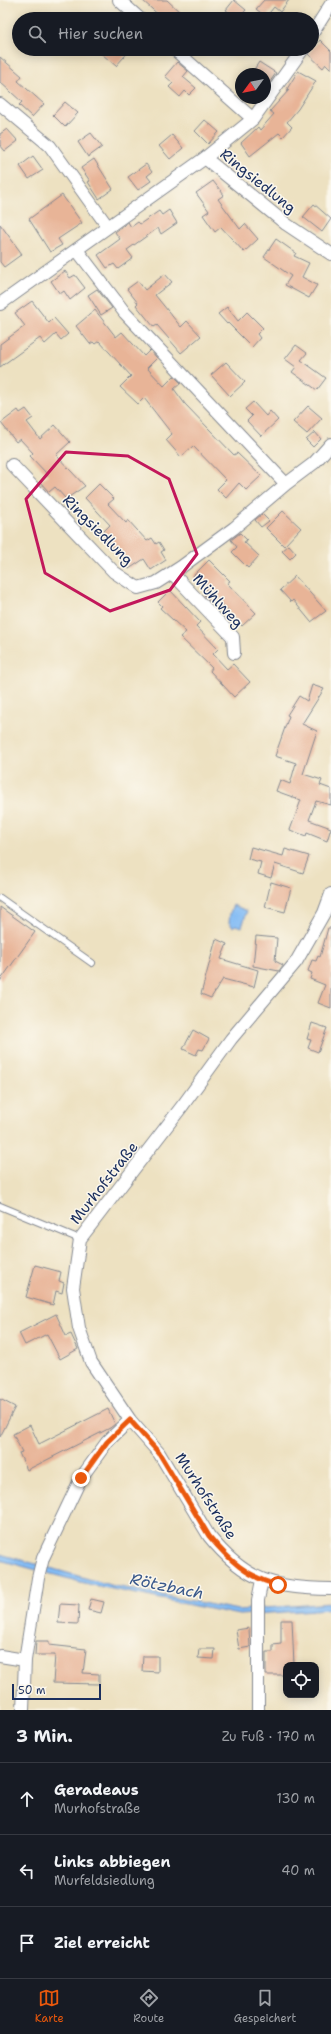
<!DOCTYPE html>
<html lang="de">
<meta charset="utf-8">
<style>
:root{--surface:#171b24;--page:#242831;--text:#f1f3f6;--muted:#9ea1a6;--line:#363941;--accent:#ea580c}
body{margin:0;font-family:"Shantell Sans",sans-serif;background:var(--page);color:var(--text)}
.controls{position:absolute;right:12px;bottom:12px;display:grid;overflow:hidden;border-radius:8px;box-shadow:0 2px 10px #0003}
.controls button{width:36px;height:36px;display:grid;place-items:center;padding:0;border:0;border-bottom:1px solid var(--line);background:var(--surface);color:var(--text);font:20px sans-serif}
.compass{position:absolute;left:235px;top:68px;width:36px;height:36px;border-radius:50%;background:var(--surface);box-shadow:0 2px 10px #0003;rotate:237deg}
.scale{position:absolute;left:12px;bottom:10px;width:89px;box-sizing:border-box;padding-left:4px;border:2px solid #1b2f5e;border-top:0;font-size:11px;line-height:14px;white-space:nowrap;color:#1b2f5e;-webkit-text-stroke:3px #fbf7ec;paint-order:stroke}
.stop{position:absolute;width:12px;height:12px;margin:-9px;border:3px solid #ea580c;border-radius:50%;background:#fff}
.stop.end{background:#ea580c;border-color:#fff;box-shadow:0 1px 4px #0008}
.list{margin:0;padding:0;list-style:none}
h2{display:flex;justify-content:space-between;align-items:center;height:52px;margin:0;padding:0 16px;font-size:17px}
h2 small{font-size:13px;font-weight:400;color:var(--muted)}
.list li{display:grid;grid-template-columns:26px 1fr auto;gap:12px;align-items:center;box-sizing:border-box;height:72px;padding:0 16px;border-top:1px solid var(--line)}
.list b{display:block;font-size:15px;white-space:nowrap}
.list p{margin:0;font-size:13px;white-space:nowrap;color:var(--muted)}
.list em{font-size:13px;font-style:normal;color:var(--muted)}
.icon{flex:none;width:22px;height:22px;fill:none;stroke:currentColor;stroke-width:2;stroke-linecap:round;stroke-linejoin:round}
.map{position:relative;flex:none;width:331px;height:1710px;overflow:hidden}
.search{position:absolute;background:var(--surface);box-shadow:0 2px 10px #0003;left:12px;right:12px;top:12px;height:44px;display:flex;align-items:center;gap:10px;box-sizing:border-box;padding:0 14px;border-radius:22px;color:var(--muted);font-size:15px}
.sheet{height:268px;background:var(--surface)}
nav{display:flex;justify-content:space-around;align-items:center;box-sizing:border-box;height:56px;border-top:1px solid var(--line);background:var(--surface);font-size:11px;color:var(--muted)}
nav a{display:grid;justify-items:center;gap:2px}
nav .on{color:var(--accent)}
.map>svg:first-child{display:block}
.water{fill:#84bcf4;stroke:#5076a9}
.building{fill:#e8b497}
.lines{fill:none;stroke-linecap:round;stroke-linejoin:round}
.lane-casing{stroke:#848890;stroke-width:8}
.street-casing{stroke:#848890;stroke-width:14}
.lane{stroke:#fff;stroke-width:6}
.street{stroke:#fff;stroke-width:12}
.route{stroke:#ea580c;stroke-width:5}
.marked{fill:none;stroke:#c2185b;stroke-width:3;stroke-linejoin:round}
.labels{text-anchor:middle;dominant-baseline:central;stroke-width:3;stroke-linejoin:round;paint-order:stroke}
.street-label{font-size:15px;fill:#1b2f5e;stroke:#fbf7ec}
.water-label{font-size:16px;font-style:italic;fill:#3a598b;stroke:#fbf7ec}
</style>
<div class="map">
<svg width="331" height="1710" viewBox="0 0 331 1710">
<rect width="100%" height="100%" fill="#fbf7ec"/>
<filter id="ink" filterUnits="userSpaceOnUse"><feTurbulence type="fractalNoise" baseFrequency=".025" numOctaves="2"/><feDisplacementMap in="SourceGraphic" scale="8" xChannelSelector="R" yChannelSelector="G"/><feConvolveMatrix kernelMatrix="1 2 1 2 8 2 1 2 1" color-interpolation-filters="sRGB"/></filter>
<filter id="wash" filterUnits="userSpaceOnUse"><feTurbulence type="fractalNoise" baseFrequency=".012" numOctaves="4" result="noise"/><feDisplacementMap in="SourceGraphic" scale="16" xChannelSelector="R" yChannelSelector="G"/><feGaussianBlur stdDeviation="0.9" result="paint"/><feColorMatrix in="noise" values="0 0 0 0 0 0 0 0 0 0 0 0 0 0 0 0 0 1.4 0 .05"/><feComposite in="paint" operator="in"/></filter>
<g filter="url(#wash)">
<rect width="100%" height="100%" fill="#ede1c1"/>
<path class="water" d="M233,905L247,911L242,927L235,925L233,927L229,923L230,913Z
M0,1554L110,1585L238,1610L331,1603V1609L239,1615L88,1584L0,1560Z"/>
<g id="blocks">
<path class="building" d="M142,0H167L182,14L177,19H163Z
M234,0L246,10L238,19L226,10Z
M264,0H289L280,12L274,7L266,17L256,9Z
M320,40L331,51V69L326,64L323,68L308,54Z
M96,49H131L116,66Z
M0,57L22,76L18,81L44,104L32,117L19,105L22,102L0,82Z
M177,62L188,71L183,77L196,88L189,95L185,91L180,97L169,87L173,83L165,76Z
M259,62L276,73L265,89V74H251Z
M298,71L316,81L298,109L287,122L292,127L283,137L279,133L250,156L241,143L258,127L260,130L274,114L270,111L289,90L287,89Z
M65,102L78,113L65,127L53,115Z
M205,120L219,132L208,144L195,131Z
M7,129L18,141L5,151L0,145V134Z
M91,133L102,147L88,157L78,142Z
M172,135L183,148L170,159L159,146Z
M33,156L43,170L29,179L20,166Z
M94,159L113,189L99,199L88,182L90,181L81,168Z
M146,164L152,172L147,176L151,181L138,190L128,177Z
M213,181L224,195L218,199L240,229L245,224L258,239L244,252L221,227L215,232L203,215L209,211L196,193Z
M62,195L82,223L58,239L62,245L50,252L29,219Z
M314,204L331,219L322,232L303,217Z
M169,210L177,223L161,234L158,228L127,250L133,258L118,269L114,264L107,268L98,255L120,239L115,232L128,222L131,227L138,222L140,224L159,211L162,215Z
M0,224L22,254L4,267L0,262Z
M276,239L296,253L294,256L309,263L302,277L317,285L309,298L285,285L291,276L264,257Z
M65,271L70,278L75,275L85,288L70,300L64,291L60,294L51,281Z
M165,274L172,282L155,295L181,327L187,321L201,336L181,353L157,325L154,327L149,321L136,305L138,303L127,289L138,281L145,290Z
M97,289L112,308L101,315L88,295Z
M32,301L49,323L54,318L68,334L61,340L56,334L45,344L40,338L0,367V344L25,326L15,313Z
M227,307L238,321L247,312L263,328L257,334L260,338L252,347L228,323L227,324L218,314Z
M95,310L116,337L122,332L144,356L150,350L157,358L147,368L164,386L174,376L181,383L174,389L185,404L234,455L237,453L261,476L246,490L239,483L226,498L217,489L226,480L193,446L181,457L166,440L172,434L144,398L138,404L120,387L131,376L99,341L95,344L93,342L90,344L76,326Z
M296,345L307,353L301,360L326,378L317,390L292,372L296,367L285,359Z
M226,362L245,382L230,396L211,375Z
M253,402L266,416L270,411L278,420L261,436L247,421L252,416L245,409Z
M308,406L322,418L307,434L293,422Z
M26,409L33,418L27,422L40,439L55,425L70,442L56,455L85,486L66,499L55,487L49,492L40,482L48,475L30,456L33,453L20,439L16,442L1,423L18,410L20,413Z
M315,432L321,439L313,447L306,440Z
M99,484L114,499L108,504L126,523L128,520L147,541L152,538L156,544L159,542L164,550L161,552L166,560L151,570L144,559L129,569L118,554L100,535L110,525L85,498Z
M283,511L301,528L284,546L266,528Z
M262,514L269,521L261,527L255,520Z
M240,533L247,540L244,542L259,556L248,568L232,552L237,547L231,540Z
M289,545L296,553L290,559L282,551Z
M209,560L230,581L227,583L256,613L242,626L218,600L213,605L204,595L208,591L193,576Z
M295,576L326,611L311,622L293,600L291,602L280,590Z
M170,590L200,622L196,626L218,649L213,654L227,669L233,664L250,682L234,697L210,671L212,668L180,637L186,632L160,608L162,606L158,602Z
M312,685L324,689L302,724L317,731L303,774L322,780L320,785L331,789V805L316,801L309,820L331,828L327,841L307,833L306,836L290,830L301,800L276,791L280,780L290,784L296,763L275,756L289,716L287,715L299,696L307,701Z
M251,847L283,856L285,849L309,856L303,873L275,864L271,878L258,874L261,862L248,859Z
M271,882L291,888L285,912L265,907Z
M0,907L35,932L0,981Z
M328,928H331V1008L318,1003L325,985L310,979L312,973L308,971L312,960L316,961L318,956L320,957Z
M256,936L277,938L275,961L283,965L279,971L253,966Z
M216,939L227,944L221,959L258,970L254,987L223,979L211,998L201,994Z
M312,1023L327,1028L318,1052L308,1048L311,1040L307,1039Z
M193,1030L209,1039L203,1050L199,1049L196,1055L183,1049Z
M35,1265L61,1272L59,1281L64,1283L62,1293L56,1291L53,1305L26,1297Z
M56,1314L66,1336L71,1334L78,1349L60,1359L47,1334L25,1345L19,1333Z
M0,1399L15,1407L0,1437Z
M108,1409L115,1424L110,1428L27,1470L19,1453L22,1452L13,1434L30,1425L39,1444Z
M91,1599L104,1602L101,1613L88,1610Z
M60,1604L79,1605L78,1624L58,1623Z
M281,1620H292L294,1665H286V1675H266V1652H273V1645L281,1644Z
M249,1628L250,1647L239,1649L236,1630Z
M36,1641H49V1645L86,1649L83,1673L99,1674V1684L53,1683L55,1655H35Z
M199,1649H215L214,1659L198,1658Z
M143,1656H158V1672L142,1671Z"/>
</g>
</g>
<g filter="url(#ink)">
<use href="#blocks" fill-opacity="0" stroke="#848890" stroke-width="1"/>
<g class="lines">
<g class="lane-casing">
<path id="lane" d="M0,898L92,963
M0,1206L80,1239"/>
</g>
<g class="street-casing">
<path id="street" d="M119,0L140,19
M312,34L331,4
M174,49L253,119
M0,104L50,146L108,227
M205,158L253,119L303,49
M77,250L125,313L286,484L314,463L331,444
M0,304L205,158L286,224L331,254
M12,465L114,572L138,588L156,583L181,567L234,528L286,484
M172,573L233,637L234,653
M331,894L324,913L296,962L231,1039L183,1105L80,1239L73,1288L79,1328L91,1362L130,1420L159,1453L209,1536C246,1582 274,1588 331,1589
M0,1656L25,1660
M23,1710L25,1660L38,1578L43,1558L81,1478L107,1442L130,1420
M258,1710V1600L262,1580"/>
</g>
<use href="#lane" class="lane"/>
<use href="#street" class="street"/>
</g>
</g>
<g class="lines" filter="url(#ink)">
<path class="route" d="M81,1478L107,1442L130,1420L159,1453L209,1536C228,1559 248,1578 278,1585"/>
</g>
<path class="marked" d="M66,452L128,456L169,479L197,554L170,590L110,611L45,573L26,499Z"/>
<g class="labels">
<g class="street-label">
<text transform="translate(258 181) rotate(39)">Ringsiedlung</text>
<text transform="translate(98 530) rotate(45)">Ringsiedlung</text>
<text transform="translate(218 601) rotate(48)">Mühlweg</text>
<text transform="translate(104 1183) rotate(-52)">Murhofstraße</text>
<text transform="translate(206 1496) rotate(57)">Murhofstraße</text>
</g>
<g class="water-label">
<text transform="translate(167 1586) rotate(12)">Rötzbach</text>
</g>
</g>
</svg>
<div class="controls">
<button><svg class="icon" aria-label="locate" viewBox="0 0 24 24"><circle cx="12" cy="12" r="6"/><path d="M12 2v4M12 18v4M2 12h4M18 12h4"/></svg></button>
</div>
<svg class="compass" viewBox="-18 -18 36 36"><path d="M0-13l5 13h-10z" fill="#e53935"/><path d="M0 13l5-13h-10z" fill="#9ea1a6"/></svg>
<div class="scale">50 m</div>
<div class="stop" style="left:278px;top:1585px"></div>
<div class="stop end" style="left:81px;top:1478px"></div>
<div class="search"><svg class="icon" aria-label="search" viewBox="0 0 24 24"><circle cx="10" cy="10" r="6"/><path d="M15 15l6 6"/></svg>Hier suchen</div>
</div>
<section class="sheet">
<h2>3 Min.<small>Zu Fuß · 170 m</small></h2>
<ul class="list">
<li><svg class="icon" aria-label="ahead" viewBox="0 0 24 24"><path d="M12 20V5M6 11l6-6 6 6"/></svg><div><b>Geradeaus</b><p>Murhofstraße</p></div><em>130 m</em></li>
<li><svg class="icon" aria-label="left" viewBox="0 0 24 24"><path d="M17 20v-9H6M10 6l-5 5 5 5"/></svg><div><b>Links abbiegen</b><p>Murfeldsiedlung</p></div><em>40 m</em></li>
<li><svg class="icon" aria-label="arrive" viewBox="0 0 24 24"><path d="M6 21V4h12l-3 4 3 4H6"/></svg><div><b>Ziel erreicht</b></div></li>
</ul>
</section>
<nav>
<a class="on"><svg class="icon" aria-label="map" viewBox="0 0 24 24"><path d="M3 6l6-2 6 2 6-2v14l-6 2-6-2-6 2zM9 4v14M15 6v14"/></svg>Karte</a>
<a><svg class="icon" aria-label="directions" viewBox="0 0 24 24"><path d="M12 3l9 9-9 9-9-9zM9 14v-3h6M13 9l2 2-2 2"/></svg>Route</a>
<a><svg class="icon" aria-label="saved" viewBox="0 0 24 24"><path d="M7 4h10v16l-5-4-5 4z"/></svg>Gespeichert</a>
</nav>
